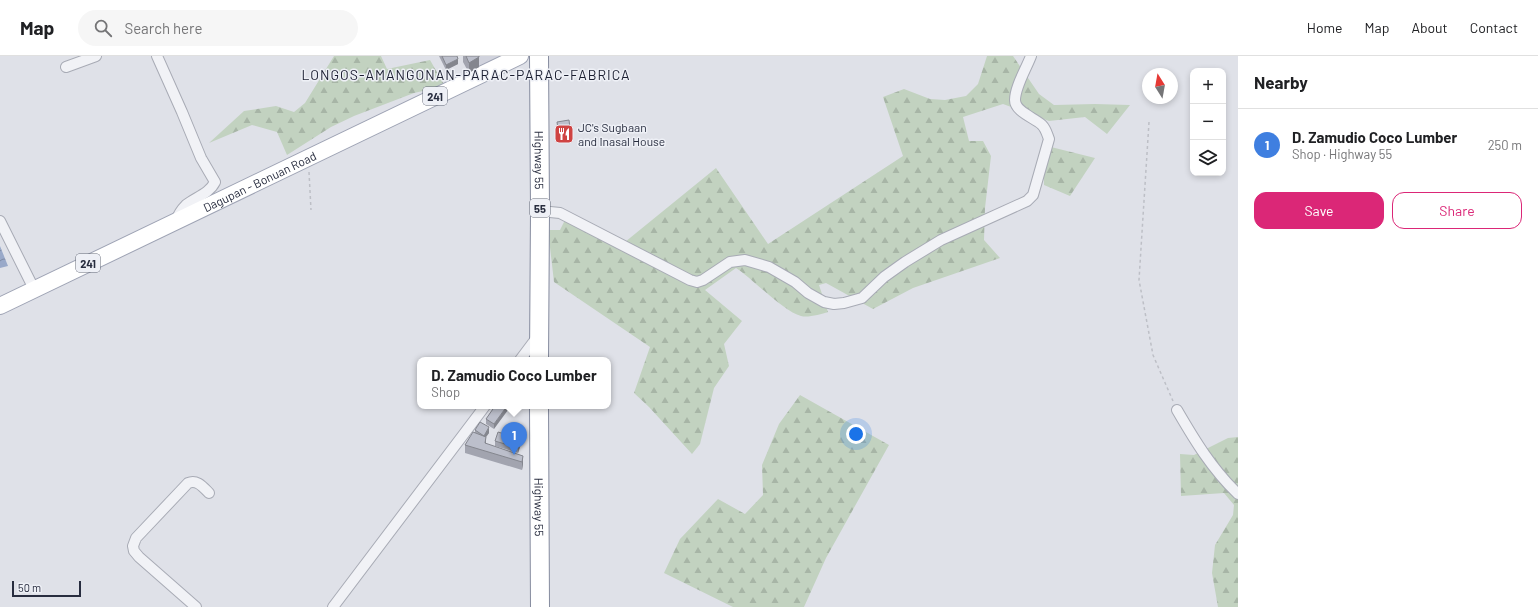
<!DOCTYPE html>
<meta charset="utf-8">
<style>
:root{--surface:#fff;--page:#f6f6f6;--text:#202124;--muted:#757577;--line:#e0e0e0;--accent:#db2777}
body{margin:0;font-family:Barlow,sans-serif;background:var(--page);color:var(--text)}
.controls{position:absolute;right:12px;top:12px;display:grid;overflow:hidden;border-radius:8px;box-shadow:0 2px 6px #0003}
.controls button{width:36px;height:36px;display:grid;place-items:center;padding:0;border:0;border-bottom:1px solid var(--line);background:var(--surface);color:var(--text);font:20px sans-serif}
.compass{position:absolute;left:1142px;top:12px;width:36px;height:36px;border-radius:50%;background:var(--surface);box-shadow:0 2px 6px #0003;rotate:349deg}
.scale{position:absolute;left:12px;bottom:10px;width:69px;box-sizing:border-box;padding-left:4px;border:2px solid #282d3f;border-top:0;font-size:11px;line-height:14px;white-space:nowrap;color:#282d3f;-webkit-text-stroke:3px #eef0f6;paint-order:stroke}
.you{position:absolute;left:856px;top:378px;width:14px;height:14px;margin:-10px;border:3px solid #fff;border-radius:50%;background:#1a73e8;box-shadow:0 0 0 6px #1a73e833}
.badge{display:grid;place-items:center;width:26px;height:26px;border-radius:50%;background:var(--accent);color:#fff;font-size:13px;font-weight:700}
.pin{position:absolute;translate:-50% -33px;filter:drop-shadow(0 1px 2px #0008)}
.pin::after{content:'';position:absolute;top:21px;width:14px;height:12px;background:inherit;clip-path:polygon(0 0,100% 0,50% 100%)}
.popup{position:absolute;left:417px;top:301px;width:194px;height:52px;box-sizing:border-box;display:grid;place-content:center;border-radius:8px;background:var(--surface);filter:drop-shadow(0 1px 3px #0005);font-size:13px;white-space:nowrap;color:var(--muted)}
.popup b{font-size:15px;color:var(--text)}
.popup::after{content:'';position:absolute;left:50%;top:100%;margin-left:-8px;border:8px solid transparent;border-top-color:var(--surface)}
.list{margin:0;padding:0;list-style:none}
h2{display:flex;justify-content:space-between;align-items:center;height:52px;margin:0;padding:0 16px;font-size:17px}
h2 small{font-size:13px;font-weight:400;color:var(--muted)}
.list li{display:grid;grid-template-columns:26px 1fr auto;gap:12px;align-items:center;box-sizing:border-box;height:72px;padding:0 16px;border-top:1px solid var(--line)}
.list b{display:block;font-size:15px;white-space:nowrap}
.list p{margin:0;font-size:13px;white-space:nowrap;color:var(--muted)}
.list em{font-size:13px;font-style:normal;color:var(--muted)}
.actions{display:flex;gap:8px;padding:12px 16px}
.actions a{flex:1;padding:9px 0;border:1px solid var(--accent);border-radius:12px;text-align:center;font-size:14px;color:var(--accent)}
.actions .main{background:var(--accent);color:#fff}
.icon{flex:none;width:22px;height:22px;fill:none;stroke:currentColor;stroke-width:2;stroke-linecap:round;stroke-linejoin:round}
.map{position:relative;flex:none;width:1238px;height:551px;overflow:hidden}
header{display:flex;align-items:center;gap:24px;box-sizing:border-box;height:56px;padding:0 20px;background:var(--surface);border-bottom:1px solid var(--line)}
header strong{font-size:19px}
nav{display:flex;gap:22px;margin-inline-start:auto;font-size:14px}
.search{width:280px;height:36px;background:var(--page);display:flex;align-items:center;gap:10px;box-sizing:border-box;padding:0 14px;border-radius:22px;color:var(--muted);font-size:15px}
main{display:flex}
aside{flex:1;background:var(--surface)}
.map>svg:first-child{display:block}
.built{fill:#d1d3dd}
.forest{fill:url(#forest-firs)}
.water{fill:url(#water-waves)}
.lines{fill:none;stroke-linecap:round;stroke-linejoin:round}
.street-casing{stroke:#a8abb5;stroke-width:12}
.primary-casing{stroke:#9ea3b4;stroke-width:18}
.highway-casing{stroke:#868c9f;stroke-width:20}
.path{stroke:#bdbfc6;stroke-width:1.5;stroke-dasharray:3 3;stroke-linecap:butt}
.street{stroke:#f1f2f6;stroke-width:10}
.primary{stroke:#fff;stroke-width:16}
.highway{stroke:#fff;stroke-width:18}
.wall{fill:#a2a4af}
.shaded-wall{fill:#84868e}
.building{fill:#bcbfcb;stroke:#84868e}
.labels{text-anchor:middle;dominant-baseline:central;stroke-width:3;stroke-linejoin:round;paint-order:stroke}
.shield{fill:#eef0f6;stroke:#636876;stroke-width:1}
.shield-label{font-size:11px;font-weight:bold;fill:#282d3f}
.poi-label{font-size:12px;fill:#282d3f;stroke:#eef0f6;text-anchor:start}
.street-label{font-size:12px;fill:#282d3f;stroke:#eef0f6}
.quarter-label{font-size:14px;letter-spacing:1px;fill:#1a1e30;stroke:#eef0f6}
</style>
<header>
<strong>Map</strong>
<div class="search"><svg class="icon" aria-label="search" viewBox="0 0 24 24"><circle cx="10" cy="10" r="6"/><path d="M15 15l6 6"/></svg>Search here</div>
<nav><a>Home</a><a>Map</a><a>About</a><a>Contact</a></nav>
</header>
<main>
<div class="map">
<svg width="1238" height="551" viewBox="0 0 1238 551">
<defs>
<pattern id="forest-firs" width="22" height="20" patternUnits="userSpaceOnUse"><rect width="22" height="20" fill="#c2d2c0"/><path d="M5 1l3.5 6h-7zM16 11l3.5 6h-7z" fill="#a7b5a6"/></pattern>
<pattern id="water-waves" width="16" height="10" patternUnits="userSpaceOnUse"><rect width="16" height="10" fill="#99a9c9"/><path d="M0 5q4-4 8 0t8 0" fill="none" stroke="#7d8aa5"/></pattern>
</defs>
<rect width="100%" height="100%" fill="#dfe1e8"/>
<path class="built" d="M474,0H503L481,12Z"/>
<path class="forest" d="M334,0H381L387,13L430,4L445,30L414,37L354,60L331,71L287,99L277,76L252,69L209,87L244,55L276,50L294,56L305,47Z
M987,0H1013L1039,38L1054,49L1095,48L1130,49L1107,78L1085,61L1049,65L1003,48L963,61L969,85H983L991,100L985,152L984,184L1000,202L913,232L873,253L826,227L819,229L828,256C821,258 808,262 801,260C784,256 753,223 736,212L705,234L742,265L724,288L729,310L714,332L700,388L692,398L649,351L634,337L650,291L554,226L548,174H560L569,156L625,186L716,112L768,188L903,100L883,41L904,33L930,43L945,44L966,40L978,28Z
M1043,89L1095,102L1070,140L1044,129Z
M800,339L889,389L826,502L804,551H733L664,517L680,483L718,443L745,458L763,439L762,409L779,368Z
M1238,381V551H1218L1212,517L1215,489L1233,459L1234,449L1224,437L1181,440L1180,398L1194,399L1228,382Z"/>
<path class="water" d="M0,190L8,210L0,212Z"/>
<g class="lines">
<g class="street-casing">
<path id="street" d="M157,0L182,56L201,102L215,126C209,138 196,141 186,149C181,154 178,159 176,165
M66,11L96,0
M540,155L560,157L690,224L697,226L703,224L730,206L745,204L769,211L795,226L808,237L824,246L834,248L844,247L862,242L884,221L905,206L941,184L1027,145L1033,139L1049,83C1047,78 1046,73 1042,69C1035,62 1015,56 1015,44C1015,31 1026,13 1031,0
M0,165L34,233
M520,304L538,280
M1177,354C1195,385 1212,413 1238,438
M196,551L139,501L134,495L133,490L136,482L188,427C197,423 203,431 209,437
M333,551L485,350"/>
</g>
<g class="primary-casing">
<g id="primary">
<path id="s1" d="M0,250L520,0"/>
</g>
</g>
<g class="highway-casing">
<g id="highway">
<path id="s2" d="M539,0L540,155L539,304"/>
<path id="s3" d="M539,350L540,551"/>
</g>
</g>
<path class="path" d="M1149,66L1139,224L1153,299L1173,345
M309,116L311,154"/>
<use href="#street" class="street"/>
<use href="#primary" class="primary"/>
<use href="#highway" class="highway"/>
</g>
<path class="wall" d="M439,0H457L458,8L446,14Z
M463,0H479V11L469,17L463,6Z
M557,66L571,80V85L559,86L557,71Z
M495,350L494,373L486,368V363Z
M475,374L489,377L486,381V388L523,400V408L522,414L465,397V389L475,377Z
M495,385L521,388L518,397L495,390Z"/>
<path class="shaded-wall" d="M479,1V11L469,17V7Z
M458,3V8L446,14V9Z
M507,350H511L494,373V368Z
M489,371V377L486,381V389L485,387L484,380Z
M521,383V388L518,397V392Z
M523,400V408L522,414V406Z"/>
<path class="building" d="M442,0H457L458,3L446,9Z
M466,0H479V1L469,7Z
M569,64L571,80L559,81L557,66Z
M495,350H507L494,368L486,363Z
M480,366L489,371L484,380L475,374Z
M473,376L486,381L485,387L523,400L522,406L465,389Z
M498,376L521,383L518,392L495,385Z"/>
<defs>
<g id="restaurant-square" transform="scale(1)"><rect x="-9" y="-9" width="18" height="18" rx="4" fill="#cf4342" stroke="#eef0f6"/><path d="M-5-6h1v4h1v-4h1v4h1v-4h1v5L-1.5 .5V6h-2V.5L-5-1ZM5-6V6H3V1.5H1.5Q1.5-4 5-6Z" fill="#fff"/></g>
</defs>
<g fill-rule="evenodd">
<use href="#restaurant-square" x="564" y="78"/>
</g>
<g class="labels">
<g class="shield">
<rect x="423" y="31" width="24" height="18" rx="3"/>
<rect x="530" y="143" width="20" height="18" rx="3"/>
<rect x="76" y="198" width="24" height="18" rx="3"/>
</g>
<g class="shield-label">
<text x="435" y="40">241</text>
<text x="540" y="152">55</text>
<text x="88" y="207">241</text>
</g>
<g class="poi-label">
<text x="578" y="71">JC's Sugbaan<tspan x="578" dy="14">and Inasal House</tspan></text>
</g>
<g class="street-label">
<text stroke="none"><textPath href="#s2" startOffset="104">Highway 55</textPath></text>
<text stroke="none"><textPath href="#s1" startOffset="288">Dagupan - Bonuan Road</textPath></text>
<text stroke="none"><textPath href="#s3" startOffset="101">Highway 55</textPath></text>
</g>
<g class="quarter-label">
<text x="466" y="18">LONGOS-AMANGONAN-PARAC‑PARAC-FABRICA</text>
</g>
</g>
</svg>
<div class="controls">
<button>+</button>
<button>−</button>
<button><svg class="icon" aria-label="layers" viewBox="0 0 24 24"><path d="M12 4l9 5-9 5-9-5zM3 14l9 5 9-5"/></svg></button>
</div>
<svg class="compass" viewBox="-18 -18 36 36"><path d="M0-13l5 13h-10z" fill="#e53935"/><path d="M0 13l5-13h-10z" fill="#757577"/></svg>
<div class="scale">50 m</div>
<div class="you"></div>
<div class="pin badge" style="left:514px;top:399px;background:#3f7fe0">1</div>
<div class="popup"><b>D. Zamudio Coco Lumber</b>Shop</div>
</div>
<aside>
<h2>Nearby<small></small></h2>
<ul class="list">
<li><span class="badge" style="background:#3f7fe0">1</span><div><b>D. Zamudio Coco Lumber</b><p>Shop · Highway 55</p></div><em>250 m</em></li>
</ul>
<div class="actions"><a class="main">Save</a><a>Share</a></div>
</aside>
</main>
